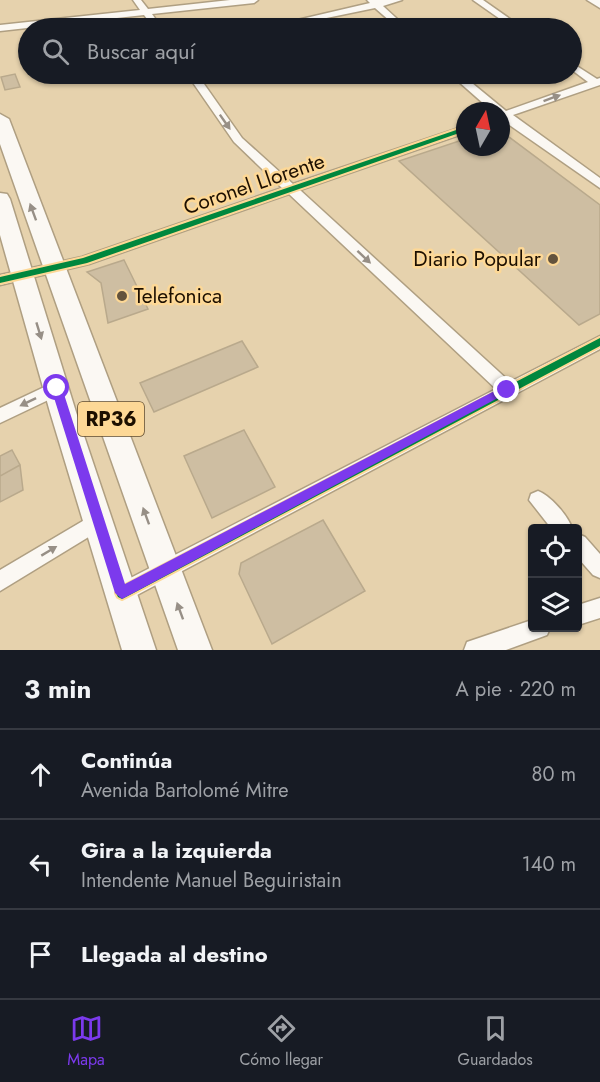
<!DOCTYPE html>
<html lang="es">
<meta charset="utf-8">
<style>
:root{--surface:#171b24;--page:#242831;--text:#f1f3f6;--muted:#9ea1a6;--line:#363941;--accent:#7c3aed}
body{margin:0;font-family:Jost,sans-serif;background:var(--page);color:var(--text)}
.controls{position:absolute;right:18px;bottom:18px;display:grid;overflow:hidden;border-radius:6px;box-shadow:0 2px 4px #0004}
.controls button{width:54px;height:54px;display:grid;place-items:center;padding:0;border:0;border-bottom:2px solid var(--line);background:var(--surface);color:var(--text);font:30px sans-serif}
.compass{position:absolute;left:456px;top:102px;width:54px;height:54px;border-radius:50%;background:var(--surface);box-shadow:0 2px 4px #0004;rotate:9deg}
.stop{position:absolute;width:18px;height:18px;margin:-14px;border:4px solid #7c3aed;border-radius:50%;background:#fff}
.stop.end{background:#7c3aed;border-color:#fff;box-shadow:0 2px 6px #0008}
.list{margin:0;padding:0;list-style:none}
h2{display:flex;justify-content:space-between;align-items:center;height:78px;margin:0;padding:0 24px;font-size:26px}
h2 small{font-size:20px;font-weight:400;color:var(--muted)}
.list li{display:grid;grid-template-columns:39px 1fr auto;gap:18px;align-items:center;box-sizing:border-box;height:90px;padding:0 24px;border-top:2px solid var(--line)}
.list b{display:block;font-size:22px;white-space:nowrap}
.list p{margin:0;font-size:20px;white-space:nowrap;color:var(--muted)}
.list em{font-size:20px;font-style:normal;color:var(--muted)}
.icon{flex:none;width:33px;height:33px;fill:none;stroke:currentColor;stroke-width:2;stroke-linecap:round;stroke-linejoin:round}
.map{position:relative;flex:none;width:600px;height:650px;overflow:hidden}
.search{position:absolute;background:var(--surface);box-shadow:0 2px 4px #0004;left:18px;right:18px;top:18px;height:66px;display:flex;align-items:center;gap:15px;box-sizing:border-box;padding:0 21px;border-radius:33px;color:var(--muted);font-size:22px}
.sheet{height:348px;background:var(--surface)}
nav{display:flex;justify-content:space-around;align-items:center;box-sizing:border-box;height:84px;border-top:2px solid var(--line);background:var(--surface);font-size:16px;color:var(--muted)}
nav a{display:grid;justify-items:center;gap:3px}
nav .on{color:var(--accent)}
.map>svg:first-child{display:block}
.building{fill:#cebea2;stroke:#b9a98c;stroke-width:1.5}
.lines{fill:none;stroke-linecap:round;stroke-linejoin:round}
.street-casing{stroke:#af9f82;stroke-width:3}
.secondary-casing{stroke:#af9f82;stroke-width:3}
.primary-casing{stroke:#af9f82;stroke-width:3}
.street{fill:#fbf8f3;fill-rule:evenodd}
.secondary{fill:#fbf8f3;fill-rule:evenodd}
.primary{fill:#fbf8f3;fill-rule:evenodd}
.cycleway-casing{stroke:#fdd896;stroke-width:4}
.cycleway{fill:#00873e;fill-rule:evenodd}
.oneway{fill:#978f86}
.route{fill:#7c3aed}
.poi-dot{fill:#63533d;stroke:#fdd896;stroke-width:2}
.labels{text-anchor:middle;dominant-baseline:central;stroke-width:5;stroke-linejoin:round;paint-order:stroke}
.shield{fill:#fdd896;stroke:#604b2d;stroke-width:1.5}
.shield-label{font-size:20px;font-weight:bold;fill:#1c0f00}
.street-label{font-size:21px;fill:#1c0f00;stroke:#fdd896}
.poi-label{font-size:21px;fill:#1c0f00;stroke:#fdd896;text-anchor:end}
</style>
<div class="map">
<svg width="600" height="650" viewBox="0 0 600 650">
<rect width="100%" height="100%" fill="#e6d2ad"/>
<path class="building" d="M15,74L20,87L5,90L1,77Z
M501,131L600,205V314L579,325L399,161L465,139V147H501Z
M124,260L148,309L108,323L101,283L87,272Z
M242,341L258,367L154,412L140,383Z
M244,430L275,487L212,518L184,456Z
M12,450L20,465L0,476V456Z
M20,465L23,490L0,502V476Z
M323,520L365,591L272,644L239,574L241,563Z"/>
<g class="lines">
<g class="street-casing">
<path id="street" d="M133,0H141L148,9L230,0H258L254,3L152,14L162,28H154L144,15L0,31V25L140,10Z
M367,0H402L383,6L407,28H398L375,8L278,28H263L370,3Z
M473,0H483L523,28H513Z
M572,63L597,79L600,78V85L513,115L600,178V188L501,119V111H492L450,74H461L506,111L588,82L572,70Z
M187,74H197L242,138L293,184L465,126V133L300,190L510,382L600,336V349L122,603L115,600L112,593L115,586L496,389L289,194L89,264L0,285V275L82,257L282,188L234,142Z
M57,381L63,383L65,388L63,393L0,423V408Z
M538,491C551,496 568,516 572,528H551L529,500L531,494Z
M98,512L105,515L107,521L105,527L0,591V570Z
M578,534L585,537L600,554V578L593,575L578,558Z
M600,598V618L578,625V605Z
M532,620V628H550L547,635L506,650H464L467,642Z"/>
</g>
<g class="secondary-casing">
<path id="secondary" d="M587,0H600V8Z"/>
</g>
<g class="primary-casing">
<path id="primary" d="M0,114L9,119L212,650H178L0,144Z
M0,193L7,194L10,199L76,412L156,650H122L50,412L0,235Z"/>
</g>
<use href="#street" class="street"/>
<use href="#secondary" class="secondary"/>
<use href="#primary" class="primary"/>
<g class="cycleway-casing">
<path id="cycleway" d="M465,127V131L87,263L0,283V277L83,258Z
M600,338V346L126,597L122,599L118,597L116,593L118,589Z"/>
</g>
<use href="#cycleway" class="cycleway"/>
</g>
<defs><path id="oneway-solid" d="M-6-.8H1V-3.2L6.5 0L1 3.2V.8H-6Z" transform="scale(1.5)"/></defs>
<g class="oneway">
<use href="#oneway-solid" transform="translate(552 98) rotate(-20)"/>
<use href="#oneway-solid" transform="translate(225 122) rotate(55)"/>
<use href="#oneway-solid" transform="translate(33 212) rotate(-110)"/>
<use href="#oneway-solid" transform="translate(364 257) rotate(43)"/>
<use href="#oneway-solid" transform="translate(39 331) rotate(73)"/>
<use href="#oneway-solid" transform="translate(28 402) rotate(154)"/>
<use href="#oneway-solid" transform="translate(146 516) rotate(-110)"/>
<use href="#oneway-solid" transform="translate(49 551) rotate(-31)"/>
<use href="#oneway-solid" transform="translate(180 611) rotate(-110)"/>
</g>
<path class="route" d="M57,383L62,388L125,584L504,386L507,385L513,390L122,599L115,593L51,388Z"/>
<g class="poi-dot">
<circle cx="553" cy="259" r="6"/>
<circle cx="122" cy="296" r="6"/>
</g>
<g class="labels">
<rect class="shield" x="78" y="402" width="66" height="34" rx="4.5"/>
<g class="shield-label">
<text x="111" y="419">RP36</text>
</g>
<g class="street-label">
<text transform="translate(254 184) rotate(-19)">Coronel Llorente</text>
</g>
<g class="poi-label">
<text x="541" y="259">Diario Popular</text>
<text x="134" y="296" text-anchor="start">Telefonica</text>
</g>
</g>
</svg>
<div class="controls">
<button><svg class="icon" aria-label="locate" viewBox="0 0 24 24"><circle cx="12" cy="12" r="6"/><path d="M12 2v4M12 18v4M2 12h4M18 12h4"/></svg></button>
<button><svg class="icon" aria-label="layers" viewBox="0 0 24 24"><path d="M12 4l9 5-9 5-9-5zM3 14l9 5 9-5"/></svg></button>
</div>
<svg class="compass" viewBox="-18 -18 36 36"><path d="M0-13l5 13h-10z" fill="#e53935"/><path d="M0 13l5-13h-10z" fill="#9ea1a6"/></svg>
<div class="stop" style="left:57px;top:388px"></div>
<div class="stop end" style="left:507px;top:390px"></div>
<div class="search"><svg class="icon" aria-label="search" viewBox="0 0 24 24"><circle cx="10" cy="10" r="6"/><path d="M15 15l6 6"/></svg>Buscar aquí</div>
</div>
<section class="sheet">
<h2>3 min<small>A pie · 220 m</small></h2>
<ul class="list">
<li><svg class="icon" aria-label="ahead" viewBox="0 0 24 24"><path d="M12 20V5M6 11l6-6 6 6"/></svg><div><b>Continúa</b><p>Avenida Bartolomé Mitre</p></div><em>80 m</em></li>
<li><svg class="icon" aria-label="left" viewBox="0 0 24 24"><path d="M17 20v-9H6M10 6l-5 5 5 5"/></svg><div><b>Gira a la izquierda</b><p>Intendente Manuel Beguiristain</p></div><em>140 m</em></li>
<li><svg class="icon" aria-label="arrive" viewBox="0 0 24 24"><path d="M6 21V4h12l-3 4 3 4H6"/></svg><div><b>Llegada al destino</b></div></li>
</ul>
</section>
<nav>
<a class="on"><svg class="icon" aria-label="map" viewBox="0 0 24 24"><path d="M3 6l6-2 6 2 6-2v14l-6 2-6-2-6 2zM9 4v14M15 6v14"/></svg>Mapa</a>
<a><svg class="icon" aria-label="directions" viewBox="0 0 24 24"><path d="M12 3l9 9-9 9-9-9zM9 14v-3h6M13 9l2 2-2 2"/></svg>Cómo llegar</a>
<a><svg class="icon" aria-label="saved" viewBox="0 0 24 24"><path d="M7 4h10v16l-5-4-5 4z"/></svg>Guardados</a>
</nav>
